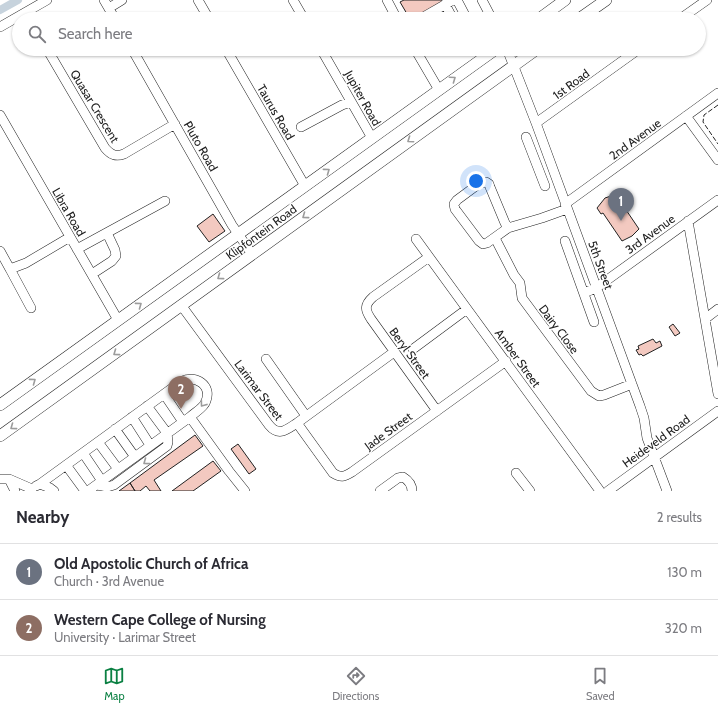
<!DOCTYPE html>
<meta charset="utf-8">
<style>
:root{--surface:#fff;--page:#f7f7f7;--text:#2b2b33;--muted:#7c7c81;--line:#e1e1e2;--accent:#0b8043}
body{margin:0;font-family:Cabin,sans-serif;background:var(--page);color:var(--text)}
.you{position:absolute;left:476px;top:181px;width:14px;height:14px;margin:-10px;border:3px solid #fff;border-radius:50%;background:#1a73e8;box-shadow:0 0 0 6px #1a73e833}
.badge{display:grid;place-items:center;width:26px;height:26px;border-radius:50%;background:var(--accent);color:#fff;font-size:13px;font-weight:700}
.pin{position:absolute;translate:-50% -33px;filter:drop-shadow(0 1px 2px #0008)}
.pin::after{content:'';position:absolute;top:21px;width:14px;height:12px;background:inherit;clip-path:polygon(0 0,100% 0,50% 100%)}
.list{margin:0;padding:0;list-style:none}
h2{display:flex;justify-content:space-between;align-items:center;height:52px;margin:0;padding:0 16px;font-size:17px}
h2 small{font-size:13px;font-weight:400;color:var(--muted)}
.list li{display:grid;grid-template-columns:26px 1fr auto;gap:12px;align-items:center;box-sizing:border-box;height:56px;padding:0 16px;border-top:1px solid var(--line)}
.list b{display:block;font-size:15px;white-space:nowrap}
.list p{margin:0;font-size:13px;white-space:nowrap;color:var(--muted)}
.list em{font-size:13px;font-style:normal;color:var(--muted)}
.icon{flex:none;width:22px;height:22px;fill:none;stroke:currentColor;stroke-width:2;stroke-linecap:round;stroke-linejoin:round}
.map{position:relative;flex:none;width:718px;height:491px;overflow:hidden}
.search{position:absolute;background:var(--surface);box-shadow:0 1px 3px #0004;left:12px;right:12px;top:12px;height:44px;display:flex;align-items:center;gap:10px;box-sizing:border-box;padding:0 14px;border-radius:22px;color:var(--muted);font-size:15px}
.sheet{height:164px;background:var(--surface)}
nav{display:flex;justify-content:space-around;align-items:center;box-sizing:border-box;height:56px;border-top:1px solid var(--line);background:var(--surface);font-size:11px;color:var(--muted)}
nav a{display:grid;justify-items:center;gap:2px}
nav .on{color:var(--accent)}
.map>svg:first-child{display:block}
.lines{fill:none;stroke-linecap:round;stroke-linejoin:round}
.canal{stroke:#c7d3dd;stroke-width:8}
.building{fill:#f3c9c0;stroke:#222}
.minor-casing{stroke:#222;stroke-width:10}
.major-casing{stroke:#222;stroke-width:12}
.minor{stroke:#fff;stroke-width:9}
.major{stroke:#fff;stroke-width:11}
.fence{stroke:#222;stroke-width:1;stroke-dasharray:5 2;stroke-linecap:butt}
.oneway{stroke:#9c9c9c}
.labels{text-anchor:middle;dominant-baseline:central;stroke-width:3;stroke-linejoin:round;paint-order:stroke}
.street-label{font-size:12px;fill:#222;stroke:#fff}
</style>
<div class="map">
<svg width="718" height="491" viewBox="0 0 718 491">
<rect width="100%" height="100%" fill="#fff"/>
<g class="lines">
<path class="canal" d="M0,10L18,0"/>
</g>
<path class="building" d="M404,0H448L414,19H410L400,2Z
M617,194L621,200L620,201L639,229L632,236L622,241L603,213L601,214L597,208L605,198Z
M213,214L225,231L209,242L197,226Z
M673,324L680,333L675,336L669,327Z
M653,339L656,343L660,341L662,346L643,356L641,354L639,355L636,350L639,349L638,346Z
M195,435L203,446L154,480L161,491H150L146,486L140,491H135L130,483Z
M238,444L256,469L249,474L231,449Z
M213,461L221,471L193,491H172Z
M130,483L135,491H119Z"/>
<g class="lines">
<g class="minor-casing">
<path id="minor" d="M104,0L115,19
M198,0L209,19
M293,0L304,19
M387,0L397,19
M457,0L467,19
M482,0L492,19
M445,4L453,19
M109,8L122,0
M420,19L453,0
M680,19L707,0
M0,27L47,0
M47,49L105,148C111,155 116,157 124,154L175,124
M132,49L232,225L252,254
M226,49L305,186
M321,49L372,138
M415,49L439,90
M507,49L536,123L640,406L644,418L647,438L667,491
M0,115L118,320
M686,116L718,160
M536,123L639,49
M301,127L342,105L351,102
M526,137L545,186
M565,204L718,93
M688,221L718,394
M508,228L505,223L490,187L489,184L486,182L480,183L457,200L454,204L455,209L479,241L483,244L487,243L508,228L542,218L567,209
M495,238L514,275L520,283L522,298L591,391L599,396L604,395L632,384
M416,239L467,309L600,491
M565,241L594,322
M77,249L165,201
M0,251L10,269L26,263L70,237
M429,257L373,297C364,305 365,310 371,319L437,411
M10,269L31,308
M92,274L112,261L116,256L115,250L107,233
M584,293L596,288L718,200
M181,305L269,425C279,437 286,430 297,423L394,352
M705,319L718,309
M413,349L467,309
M266,359L306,416
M164,394L183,422
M132,417L150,445
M190,417L229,471L245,491
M297,423L333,473C341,478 344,477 352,472L506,361
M115,429L135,457
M98,442L118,469
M83,453L102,481
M66,465L85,491
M516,473L530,491
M0,479H9L32,489
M9,479L15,491
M40,484L182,381C196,375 212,385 206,401C204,408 195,412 190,417L88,491
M97,485L107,487L114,485L167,446L168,442L167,433L147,406
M36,486L40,484L50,488L54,491
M380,491L398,478L403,477C408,480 412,485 412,491
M608,491L718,411"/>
</g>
<g class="major-casing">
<path id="major" d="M539,19L565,0
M579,19L606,0
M0,405L496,49
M0,436L537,49"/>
</g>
<use href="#minor" class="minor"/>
<use href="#major" class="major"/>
<path class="fence" d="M718,105L704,115L703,122L718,144"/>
</g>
<defs><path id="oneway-chevron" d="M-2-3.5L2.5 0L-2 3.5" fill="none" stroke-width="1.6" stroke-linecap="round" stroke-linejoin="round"/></defs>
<g class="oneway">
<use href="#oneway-chevron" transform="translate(453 79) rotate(-35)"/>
<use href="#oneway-chevron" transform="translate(410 140) rotate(145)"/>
<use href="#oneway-chevron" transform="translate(327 171) rotate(-36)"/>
<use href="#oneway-chevron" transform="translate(305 216) rotate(144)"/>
<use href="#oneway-chevron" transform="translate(220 277) rotate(144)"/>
<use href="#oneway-chevron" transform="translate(139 305) rotate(-36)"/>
<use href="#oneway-chevron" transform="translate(116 353) rotate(144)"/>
<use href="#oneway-chevron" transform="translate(33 381) rotate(-36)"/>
<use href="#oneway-chevron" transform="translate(203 404) rotate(126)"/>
<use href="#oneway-chevron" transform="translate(13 427) rotate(144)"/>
<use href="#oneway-chevron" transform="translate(146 462) rotate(144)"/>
</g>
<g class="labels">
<g class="street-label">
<text transform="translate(571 84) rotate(-36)">1st Road</text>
<text transform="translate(363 98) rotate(61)">Jupiter Road</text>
<text transform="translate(95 106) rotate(59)">Quasar Crescent</text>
<text transform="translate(276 112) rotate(60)">Taurus Road</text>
<text transform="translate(635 139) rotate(-36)">2nd Avenue</text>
<text transform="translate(201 146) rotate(60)">Pluto Road</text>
<text transform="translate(69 212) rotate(60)">Libra Road</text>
<text transform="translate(261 232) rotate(-36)">Klipfontein Road</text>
<text transform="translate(650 234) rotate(-36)">3rd Avenue</text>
<text transform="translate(601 265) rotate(70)">5th Street</text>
<text transform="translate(559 329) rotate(53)">Dairy Close</text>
<text transform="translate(410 353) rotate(54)">Beryl Street</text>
<text transform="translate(518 358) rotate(54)">Amber Street</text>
<text transform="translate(259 390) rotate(53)">Larimar Street</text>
<text transform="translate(388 431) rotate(-36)">Jade Street</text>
<text transform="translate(656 441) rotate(-36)">Heideveld Road</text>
</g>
</g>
</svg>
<div class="you"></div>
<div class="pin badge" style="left:621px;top:221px;background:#6b7280">1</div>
<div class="pin badge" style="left:181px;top:409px;background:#8d6e63">2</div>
<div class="search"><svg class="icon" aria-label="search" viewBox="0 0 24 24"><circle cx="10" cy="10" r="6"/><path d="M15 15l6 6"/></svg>Search here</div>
</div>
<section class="sheet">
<h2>Nearby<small>2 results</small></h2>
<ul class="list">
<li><span class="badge" style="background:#6b7280">1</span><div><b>Old Apostolic Church of Africa</b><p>Church · 3rd Avenue</p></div><em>130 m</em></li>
<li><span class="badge" style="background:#8d6e63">2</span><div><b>Western Cape College of Nursing</b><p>University · Larimar Street</p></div><em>320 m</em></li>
</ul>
</section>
<nav>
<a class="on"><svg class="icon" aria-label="map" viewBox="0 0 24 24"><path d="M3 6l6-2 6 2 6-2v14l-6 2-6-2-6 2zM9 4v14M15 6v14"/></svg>Map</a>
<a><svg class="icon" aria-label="directions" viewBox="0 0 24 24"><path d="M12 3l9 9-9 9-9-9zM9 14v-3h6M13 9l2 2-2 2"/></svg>Directions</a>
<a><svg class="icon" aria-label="saved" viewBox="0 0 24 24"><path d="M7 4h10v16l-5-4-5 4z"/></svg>Saved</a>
</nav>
